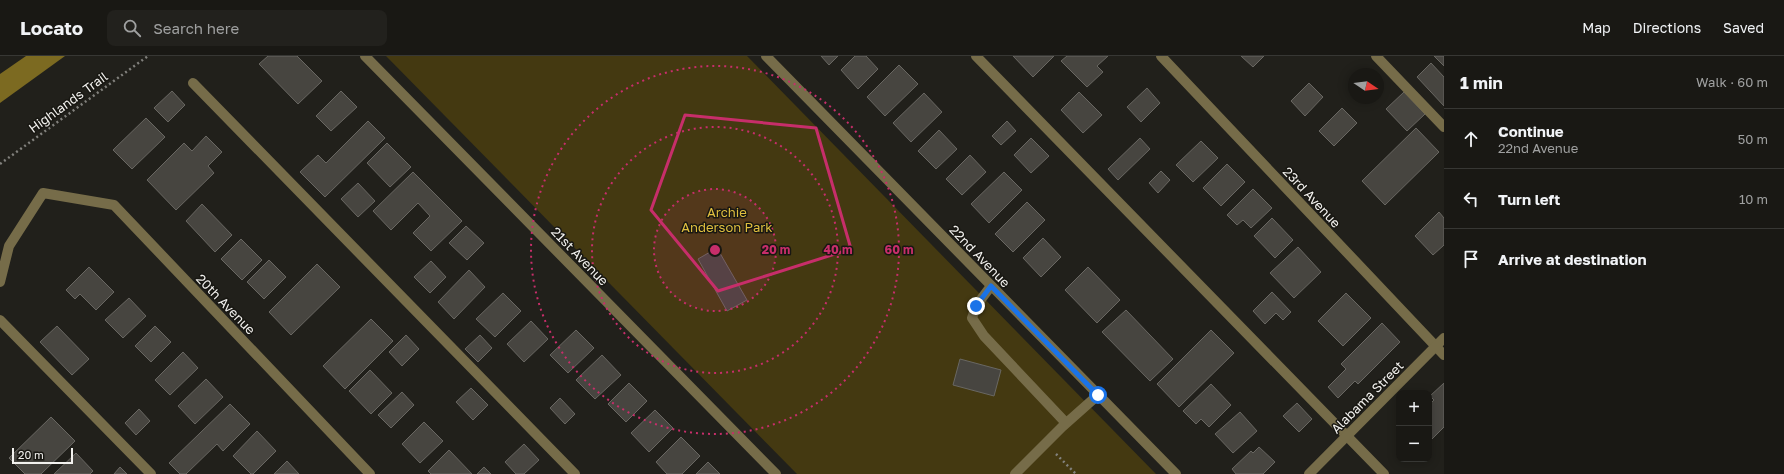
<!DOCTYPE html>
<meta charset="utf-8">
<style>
:root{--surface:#191814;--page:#22211d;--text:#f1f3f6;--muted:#9fa0a0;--line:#373734}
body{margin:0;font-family:"Golos Text",sans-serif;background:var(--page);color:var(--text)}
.controls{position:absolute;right:12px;bottom:12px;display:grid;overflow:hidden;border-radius:8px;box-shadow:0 2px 10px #0003}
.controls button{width:36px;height:36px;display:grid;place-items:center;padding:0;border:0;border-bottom:1px solid var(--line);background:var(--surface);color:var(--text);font:20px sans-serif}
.compass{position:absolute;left:1348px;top:12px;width:36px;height:36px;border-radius:50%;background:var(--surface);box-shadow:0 2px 10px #0003;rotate:103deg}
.scale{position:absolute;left:12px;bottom:10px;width:61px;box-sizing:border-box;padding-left:4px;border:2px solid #f3f2ef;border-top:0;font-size:11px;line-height:14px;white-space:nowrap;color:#f3f2ef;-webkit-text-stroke:3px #181712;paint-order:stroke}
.stop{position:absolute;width:12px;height:12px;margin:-9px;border:3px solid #1a73e8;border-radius:50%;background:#fff}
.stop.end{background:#1a73e8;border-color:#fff;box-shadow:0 1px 4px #0008}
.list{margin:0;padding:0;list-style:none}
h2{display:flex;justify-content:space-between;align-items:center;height:52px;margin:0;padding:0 16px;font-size:17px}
h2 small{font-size:13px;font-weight:400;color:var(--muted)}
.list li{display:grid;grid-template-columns:26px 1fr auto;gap:12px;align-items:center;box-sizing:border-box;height:60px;padding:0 16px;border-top:1px solid var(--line)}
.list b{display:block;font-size:15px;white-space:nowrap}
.list p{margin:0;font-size:13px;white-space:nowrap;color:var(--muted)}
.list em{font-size:13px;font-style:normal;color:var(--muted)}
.icon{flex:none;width:22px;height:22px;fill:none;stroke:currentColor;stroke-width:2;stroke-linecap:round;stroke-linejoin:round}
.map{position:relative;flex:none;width:1444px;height:418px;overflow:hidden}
header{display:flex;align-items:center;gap:24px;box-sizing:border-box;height:56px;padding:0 20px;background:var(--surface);border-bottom:1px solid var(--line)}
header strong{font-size:19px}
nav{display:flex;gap:22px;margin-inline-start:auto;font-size:14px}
.search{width:280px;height:36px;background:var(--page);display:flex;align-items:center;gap:10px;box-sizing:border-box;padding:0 14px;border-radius:8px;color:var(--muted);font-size:15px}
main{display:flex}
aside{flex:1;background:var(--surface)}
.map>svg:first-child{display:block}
.green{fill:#443911}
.water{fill:#7c6a21}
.building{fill:#474540;stroke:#696762}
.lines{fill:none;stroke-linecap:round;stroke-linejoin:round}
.path{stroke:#82817d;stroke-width:2.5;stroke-dasharray:2 3;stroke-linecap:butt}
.service{stroke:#766c49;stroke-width:10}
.minor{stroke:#766c49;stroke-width:10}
.tertiary{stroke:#766c49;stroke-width:10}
.route{stroke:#1a73e8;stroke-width:5}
.marked{fill:none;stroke:#c72e6a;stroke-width:3;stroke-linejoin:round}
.ring{fill:none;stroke:#c72e6a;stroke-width:2;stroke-dasharray:2 4}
.labels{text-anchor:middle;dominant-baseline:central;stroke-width:3;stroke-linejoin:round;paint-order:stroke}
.street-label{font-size:13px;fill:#f3f2ef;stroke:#181712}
.park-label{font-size:13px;fill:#e0bf3f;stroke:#181712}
.centre{fill:#c72e6a;stroke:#181712;stroke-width:2}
.ring-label{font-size:12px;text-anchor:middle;font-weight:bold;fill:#c72e6a;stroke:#181712;stroke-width:3;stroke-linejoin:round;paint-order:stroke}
</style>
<header>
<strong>Locato</strong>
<div class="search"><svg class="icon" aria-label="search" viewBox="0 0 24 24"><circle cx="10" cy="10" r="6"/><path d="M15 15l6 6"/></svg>Search here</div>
<nav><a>Map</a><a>Directions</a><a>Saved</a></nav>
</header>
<main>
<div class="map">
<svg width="1444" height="418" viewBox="0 0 1444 418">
<rect width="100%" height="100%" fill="#21201b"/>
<path class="green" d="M386,0H747L1156,418H797Z"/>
<path class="water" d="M26,0H65L0,47V18Z"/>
<path class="building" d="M268,0H297L322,25L298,48L259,8Z
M821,0H838L829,9Z
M855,0H866L878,13L858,33L841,14Z
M1013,0H1054L1033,21Z
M1067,0H1108L1097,10L1103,16L1087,31L1061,5Z
M1241,0H1264L1253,11Z
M1434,0H1444V10Z
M1431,7L1444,21V50L1417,21Z
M899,9L918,28L885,60L867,41Z
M1309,27L1323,41L1305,60L1291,45Z
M1147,32L1160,47L1141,66L1127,51Z
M172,35L185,49L168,66L154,52Z
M341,35L357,51L331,75L316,60Z
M1079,36L1102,59L1083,77L1061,54Z
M1404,36L1425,58L1407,75L1386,53Z
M924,37L942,56L911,86L893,67Z
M1342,52L1357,67L1334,90L1319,75Z
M146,62L165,81L132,113L113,94Z
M368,65L385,82L325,141L300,116L318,99L326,107Z
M1007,65L1016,75L1001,89L992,80Z
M1416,72L1439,96L1385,149L1362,125Z
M939,74L957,93L936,113L918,95Z
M206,80L222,96L208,110L214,117L176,154L147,124L184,87L192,95Z
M1031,82L1049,100L1031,117L1014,99Z
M1140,82L1150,93L1118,124L1108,113Z
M1201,85L1218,102L1193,126L1176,109Z
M387,87L411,111L390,131L367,107Z
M970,99L986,116L962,139L946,123Z
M1227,108L1245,126L1221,150L1203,132Z
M1161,115L1170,124L1158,137L1149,127Z
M413,116L462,165L431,195L413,177L430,160L418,147L391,174L373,155Z
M1004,116L1022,134L989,167L971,148Z
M358,127L375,145L358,161L341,143Z
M1253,133L1272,152L1251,172L1243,164L1237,169L1227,159Z
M1027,146L1045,164L1013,196L995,178Z
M202,148L232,179L215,196L186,165Z
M1439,156L1444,162V189L1433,199L1415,180Z
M1272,162L1293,184L1275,202L1254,180Z
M466,170L484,187L467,204L449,187Z
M1043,182L1061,201L1041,221L1023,202Z
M241,183L262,204L242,224L221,203Z
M1298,191L1321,216L1294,242L1270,217Z
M717,192L747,244L727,255L698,203Z
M269,204L286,221L264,243L247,226Z
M431,205L446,221L430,237L414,221Z
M317,208L340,231L291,279L269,256Z
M89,211L114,236L96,254L80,238L75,243L66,234Z
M1088,211L1120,244L1097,267L1065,234Z
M469,214L485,231L454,263L438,246Z
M1272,236L1291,256L1283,264L1276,257L1265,268L1253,255Z
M503,237L521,255L495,281L476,263Z
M1346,237L1371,262L1343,290L1318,265Z
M129,242L146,260L123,282L105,264Z
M1126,254L1173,303L1150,325L1102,276Z
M371,263L393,285L345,333L323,310Z
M531,265L548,283L524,306L507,288Z
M1382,267L1400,286L1358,328L1355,325L1338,342L1328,331L1346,313L1341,308Z
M57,270L89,303L72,319L40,286Z
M155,270L171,286L151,306L135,290Z
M576,274L594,292L568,317L550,299Z
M1211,274L1234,297L1179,351L1157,328Z
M406,279L419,293L402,310L389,296Z
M480,279L492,292L478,306L465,293Z
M183,296L198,312L170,339L155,324Z
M602,299L621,319L595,343L576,324Z
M960,303L1001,314L994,340L953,329Z
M370,314L392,337L371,358L349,335Z
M206,323L223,341L195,368L178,350Z
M629,327L647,345L626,366L608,348Z
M1444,327V371L1429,386V349L1434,344L1430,340Z
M1211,328L1231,349L1209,371L1201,363L1196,368L1183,355Z
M471,332L488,349L473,364L456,346Z
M402,336L414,349L391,372L378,359Z
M560,342L575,358L565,368L550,352Z
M1297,347L1312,363L1299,376L1283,360Z
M230,348L250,368L223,395L217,388L186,418H180L169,407Z
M139,353L150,365L136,379L125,367Z
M655,354L673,372L649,396L631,377Z
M1240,356L1257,375L1233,397L1215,378Z
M51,361L75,385L41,418H25L9,402Z
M424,366L443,385L420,407L402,388Z
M257,375L276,395L253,418H251L233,400Z
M681,381L700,400L682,418H667L656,406Z
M524,388L539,404L524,418H516L505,406Z
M1259,391L1275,406L1263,418H1236L1232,413L1251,395L1253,397Z
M449,394L472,418H431L428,415Z
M76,397L93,415L90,418H54Z
M287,405L299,418H274Z
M708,406L720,418H696Z
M120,411L127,418H114Z
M484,411L491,418H477Z"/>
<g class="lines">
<path class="path" d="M0,108L148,0
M1056,398L1076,418"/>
<path class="service" d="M976,0L1384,418
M1376,0L1444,71
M193,27L575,418
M991,230L976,250L972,262L984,280L1066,367
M0,264L151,418
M1015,418L1062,371L1098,339"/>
<path class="minor" d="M365,0L776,418
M766,0L1176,418
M1161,0L1444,299
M0,226L9,190L43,137L114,149L370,418"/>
<path class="tertiary" d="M1309,418L1444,282"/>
</g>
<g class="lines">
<path class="route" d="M976,250L991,230L1098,339"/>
</g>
<path class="marked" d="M685,59L816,72L851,193L718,235L651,154Z"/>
<circle cx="715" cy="194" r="61" fill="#c72e6a" fill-opacity=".12"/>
<g class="ring">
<circle cx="715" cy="194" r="61"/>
<circle cx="715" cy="194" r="123"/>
<circle cx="715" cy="194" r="184"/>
</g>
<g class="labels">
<g class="street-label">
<text transform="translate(68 46) rotate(-36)">Highlands Trail</text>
<text transform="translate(1312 141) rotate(47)">23rd Avenue</text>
<text transform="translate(580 200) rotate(46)">21st Avenue</text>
<text transform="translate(980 200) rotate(46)">22nd Avenue</text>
<text transform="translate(226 248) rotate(46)">20th Avenue</text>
<text transform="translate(1367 341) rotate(-45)">Alabama Street</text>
</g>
<g class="park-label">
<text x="727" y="156">Archie<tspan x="727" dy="15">Anderson Park</tspan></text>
</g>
</g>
<circle cx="715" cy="194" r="6" class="centre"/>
<g class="ring-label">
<text x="776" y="198">20 m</text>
<text x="838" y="198">40 m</text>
<text x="899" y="198">60 m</text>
</g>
</svg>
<div class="controls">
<button>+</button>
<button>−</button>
</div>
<svg class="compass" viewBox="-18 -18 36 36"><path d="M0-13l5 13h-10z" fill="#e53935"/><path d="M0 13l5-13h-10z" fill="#9fa0a0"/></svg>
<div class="scale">20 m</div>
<div class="stop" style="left:1098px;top:339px"></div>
<div class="stop end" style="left:976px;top:250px"></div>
</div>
<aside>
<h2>1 min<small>Walk · 60 m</small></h2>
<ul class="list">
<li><svg class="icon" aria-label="ahead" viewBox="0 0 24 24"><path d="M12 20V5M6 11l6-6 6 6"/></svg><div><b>Continue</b><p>22nd Avenue</p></div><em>50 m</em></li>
<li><svg class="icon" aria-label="left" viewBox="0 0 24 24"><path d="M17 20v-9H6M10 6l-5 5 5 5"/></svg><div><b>Turn left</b></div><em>10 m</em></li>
<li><svg class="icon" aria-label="arrive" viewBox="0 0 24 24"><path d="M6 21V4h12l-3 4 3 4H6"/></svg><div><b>Arrive at destination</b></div></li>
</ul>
</aside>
</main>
